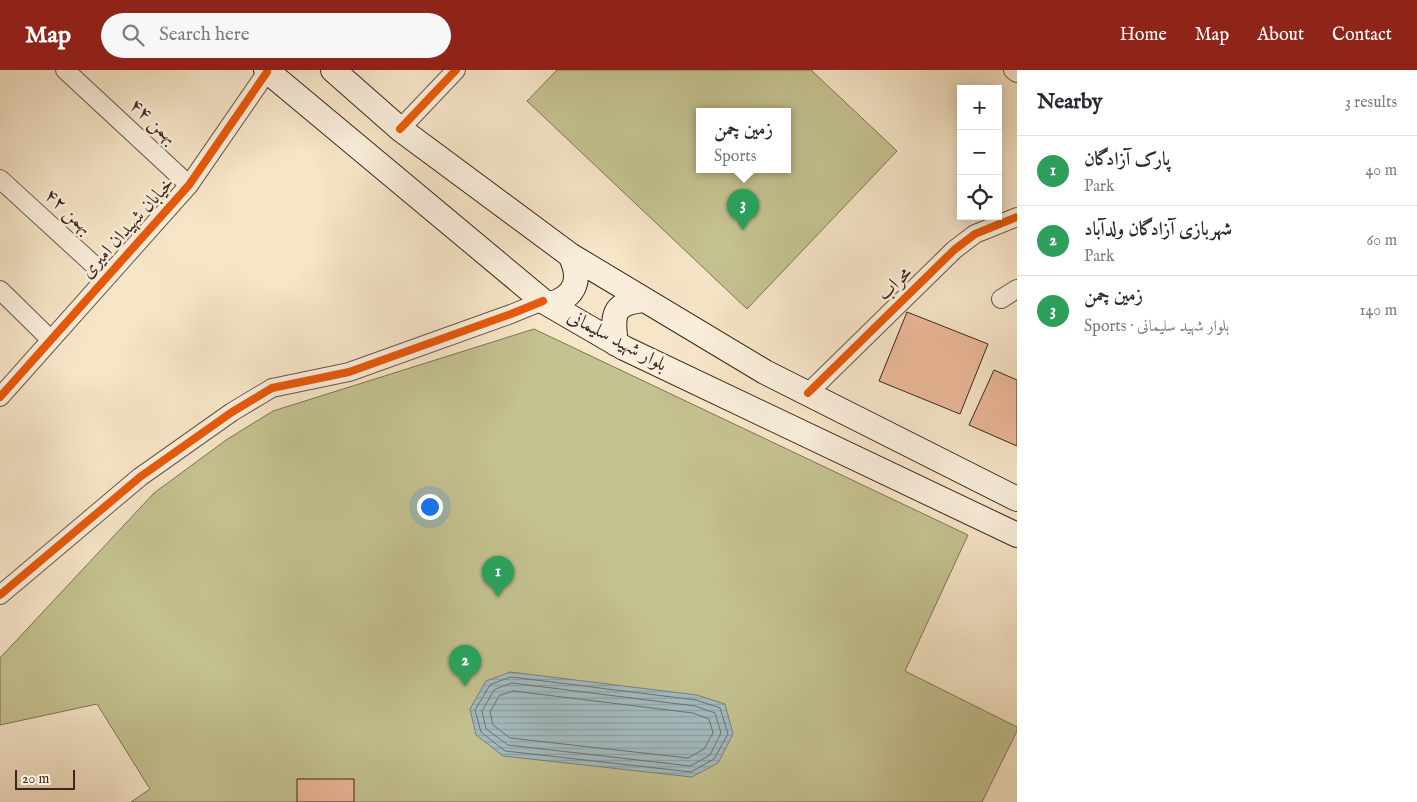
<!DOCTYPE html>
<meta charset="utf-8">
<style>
:root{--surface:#fff;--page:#f7f7f7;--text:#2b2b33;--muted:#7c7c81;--line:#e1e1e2;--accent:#8f2418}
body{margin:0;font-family:"IM FELL English",Amiri,serif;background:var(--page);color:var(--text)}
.controls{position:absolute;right:15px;top:15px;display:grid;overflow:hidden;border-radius:0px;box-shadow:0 2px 12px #0003}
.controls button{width:45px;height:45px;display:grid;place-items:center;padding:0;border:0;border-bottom:1px solid var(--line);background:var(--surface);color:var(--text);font:25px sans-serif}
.scale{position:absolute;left:15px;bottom:12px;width:60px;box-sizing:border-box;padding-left:5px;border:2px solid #3c261d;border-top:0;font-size:14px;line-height:18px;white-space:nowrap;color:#3c261d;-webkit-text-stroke:4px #f9eedb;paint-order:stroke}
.you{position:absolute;left:429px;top:436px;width:18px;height:18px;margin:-12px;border:4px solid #fff;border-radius:50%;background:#1a73e8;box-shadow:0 0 0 8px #1a73e833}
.badge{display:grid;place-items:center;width:32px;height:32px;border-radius:50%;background:var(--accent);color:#fff;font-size:16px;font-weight:700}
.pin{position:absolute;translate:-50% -41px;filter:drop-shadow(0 1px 2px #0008)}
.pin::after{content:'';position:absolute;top:26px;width:18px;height:15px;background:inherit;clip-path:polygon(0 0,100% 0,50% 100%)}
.popup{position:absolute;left:696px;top:38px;width:95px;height:65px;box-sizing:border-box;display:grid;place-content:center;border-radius:0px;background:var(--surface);filter:drop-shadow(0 1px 4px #0005);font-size:16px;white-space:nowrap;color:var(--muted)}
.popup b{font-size:19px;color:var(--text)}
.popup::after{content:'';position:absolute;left:50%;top:100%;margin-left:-10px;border:10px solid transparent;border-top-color:var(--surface)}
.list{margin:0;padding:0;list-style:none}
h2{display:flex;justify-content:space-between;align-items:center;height:65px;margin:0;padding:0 20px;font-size:21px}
h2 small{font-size:16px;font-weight:400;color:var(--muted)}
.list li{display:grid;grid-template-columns:32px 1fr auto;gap:15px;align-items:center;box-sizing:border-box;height:70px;padding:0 20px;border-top:1px solid var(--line)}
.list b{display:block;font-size:19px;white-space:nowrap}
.list p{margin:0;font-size:16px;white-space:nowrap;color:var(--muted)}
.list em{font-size:16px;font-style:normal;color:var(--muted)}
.icon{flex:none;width:28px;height:28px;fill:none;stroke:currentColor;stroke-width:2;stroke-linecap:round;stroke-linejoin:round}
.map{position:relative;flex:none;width:1017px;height:732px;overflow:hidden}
header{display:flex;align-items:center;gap:30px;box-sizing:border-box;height:70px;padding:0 25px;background:var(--accent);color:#fff}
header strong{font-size:24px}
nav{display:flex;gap:28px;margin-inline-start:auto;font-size:18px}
.search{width:350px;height:45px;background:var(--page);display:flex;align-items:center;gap:12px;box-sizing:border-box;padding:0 18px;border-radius:28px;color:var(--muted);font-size:19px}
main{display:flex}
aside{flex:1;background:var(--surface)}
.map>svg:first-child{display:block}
.park{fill:#c4c290;stroke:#807456;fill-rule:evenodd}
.water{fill:url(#water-rules);stroke:#7a807f}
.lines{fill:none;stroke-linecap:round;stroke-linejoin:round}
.shore{stroke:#70716f;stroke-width:1}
.building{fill:#ebb898;stroke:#3c261d}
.street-casing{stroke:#6a5648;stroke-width:20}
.secondary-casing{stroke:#3c261d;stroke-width:26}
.street{stroke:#f9eedb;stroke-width:18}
.secondary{stroke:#f9eedb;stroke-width:24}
.cycleway-casing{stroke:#f9eedb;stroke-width:11}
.cycleway{stroke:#e8590c;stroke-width:8}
.labels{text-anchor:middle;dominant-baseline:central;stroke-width:5;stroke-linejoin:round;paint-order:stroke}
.street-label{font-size:19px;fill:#3c261d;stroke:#f9eedb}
</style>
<header>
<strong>Map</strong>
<div class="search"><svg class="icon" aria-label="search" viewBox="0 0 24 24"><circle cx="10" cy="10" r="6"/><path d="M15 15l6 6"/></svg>Search here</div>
<nav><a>Home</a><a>Map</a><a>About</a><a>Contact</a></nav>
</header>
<main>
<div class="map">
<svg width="1017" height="732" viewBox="0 0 1017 732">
<defs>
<pattern id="water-rules" width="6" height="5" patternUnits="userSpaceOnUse" patternTransform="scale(1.25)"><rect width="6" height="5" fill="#a3bcc1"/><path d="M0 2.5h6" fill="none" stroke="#8da1a5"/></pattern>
</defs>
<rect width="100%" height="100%" fill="#f6e5c7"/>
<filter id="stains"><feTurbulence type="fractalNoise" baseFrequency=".004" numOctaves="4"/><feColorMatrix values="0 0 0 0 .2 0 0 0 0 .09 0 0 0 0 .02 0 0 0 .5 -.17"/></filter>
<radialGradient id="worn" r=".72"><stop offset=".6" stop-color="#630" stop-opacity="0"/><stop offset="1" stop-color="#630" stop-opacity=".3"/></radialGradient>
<path class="park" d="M557,0H811L897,81L747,239L527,31ZM787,41V99H699V41Z
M534,259L968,465L905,601L1017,657V661L982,732H131L150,719L97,634L0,655V588L154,423L226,370L273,341Z"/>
<path class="water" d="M510,602L697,625L725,634L733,664L718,693L692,707L503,686L476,665L470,639L486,611Z"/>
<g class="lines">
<path class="shore" d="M511,607L696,630L720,638L728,664L714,689L691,702L505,681L481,662L475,640L490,615Z
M512,613L695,636L715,643L721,663L710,685L690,696L508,675L486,659L482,641L494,620Z
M513,621L693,643L709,649L713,663L704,679L688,688L510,668L493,655L490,642L499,626Z"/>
</g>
<path class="building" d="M907,242L988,274L960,344L879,311Z
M994,300L1017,310V376L969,355Z
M297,709H354V732H297Z"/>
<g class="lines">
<g class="street-casing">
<path id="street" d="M65,0L189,115
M1013,0L1017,3
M400,59L456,0
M0,109L107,207
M0,220L50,269
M1001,229L1017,219
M808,323L954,180L975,164L1017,147
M0,327L189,115L267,2
M0,525L140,407L232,342L272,318L349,302L511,244L543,231"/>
</g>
<g class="secondary-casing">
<path id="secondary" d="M266,0L543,231L624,278L1017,465
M333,0L400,59L570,185L765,302L1017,429
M551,234C576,226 582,209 570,185
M616,274C612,245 612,233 644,230"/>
</g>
<use href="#street" class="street"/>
<use href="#secondary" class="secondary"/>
<g class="cycleway-casing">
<path id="cycleway" d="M400,59L456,0
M808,323L954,180L975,164L1017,147
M0,327L189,115L267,2
M0,525L140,407L232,342L272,318L349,302L511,244L543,231"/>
</g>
<use href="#cycleway" class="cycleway"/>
</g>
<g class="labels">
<g class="street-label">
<text transform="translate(153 52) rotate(43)">بهمن ۴۴</text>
<text transform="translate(68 142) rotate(43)">بهمن ۴۲</text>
<text transform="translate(128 158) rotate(-48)">خیابان شهیدان امیری</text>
<text transform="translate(895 214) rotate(-44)">محراب</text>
<text transform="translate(617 271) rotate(28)">بلوار شهید سلیمانی</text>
</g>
</g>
<rect width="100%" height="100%" filter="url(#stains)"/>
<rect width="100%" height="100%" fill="url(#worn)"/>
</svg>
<div class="controls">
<button>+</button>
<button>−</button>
<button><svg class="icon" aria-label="locate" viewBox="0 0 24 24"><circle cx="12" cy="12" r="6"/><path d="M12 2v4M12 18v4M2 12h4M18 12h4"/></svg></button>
</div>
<div class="scale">20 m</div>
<div class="you"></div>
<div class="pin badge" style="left:498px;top:527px;background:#2e9e5b">1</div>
<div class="pin badge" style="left:465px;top:616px;background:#2e9e5b">2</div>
<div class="pin badge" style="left:743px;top:160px;background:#2e9e5b">3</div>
<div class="popup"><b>زمین چمن</b>Sports</div>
</div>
<aside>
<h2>Nearby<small>3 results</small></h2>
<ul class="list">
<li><span class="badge" style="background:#2e9e5b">1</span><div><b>پارک آزادگان</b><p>Park</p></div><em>40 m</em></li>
<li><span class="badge" style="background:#2e9e5b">2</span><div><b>شهربازی آزادگان ولدآباد</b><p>Park</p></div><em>60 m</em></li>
<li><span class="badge" style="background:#2e9e5b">3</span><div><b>زمین چمن</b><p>Sports · بلوار شهید سلیمانی</p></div><em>140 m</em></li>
</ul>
</aside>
</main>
